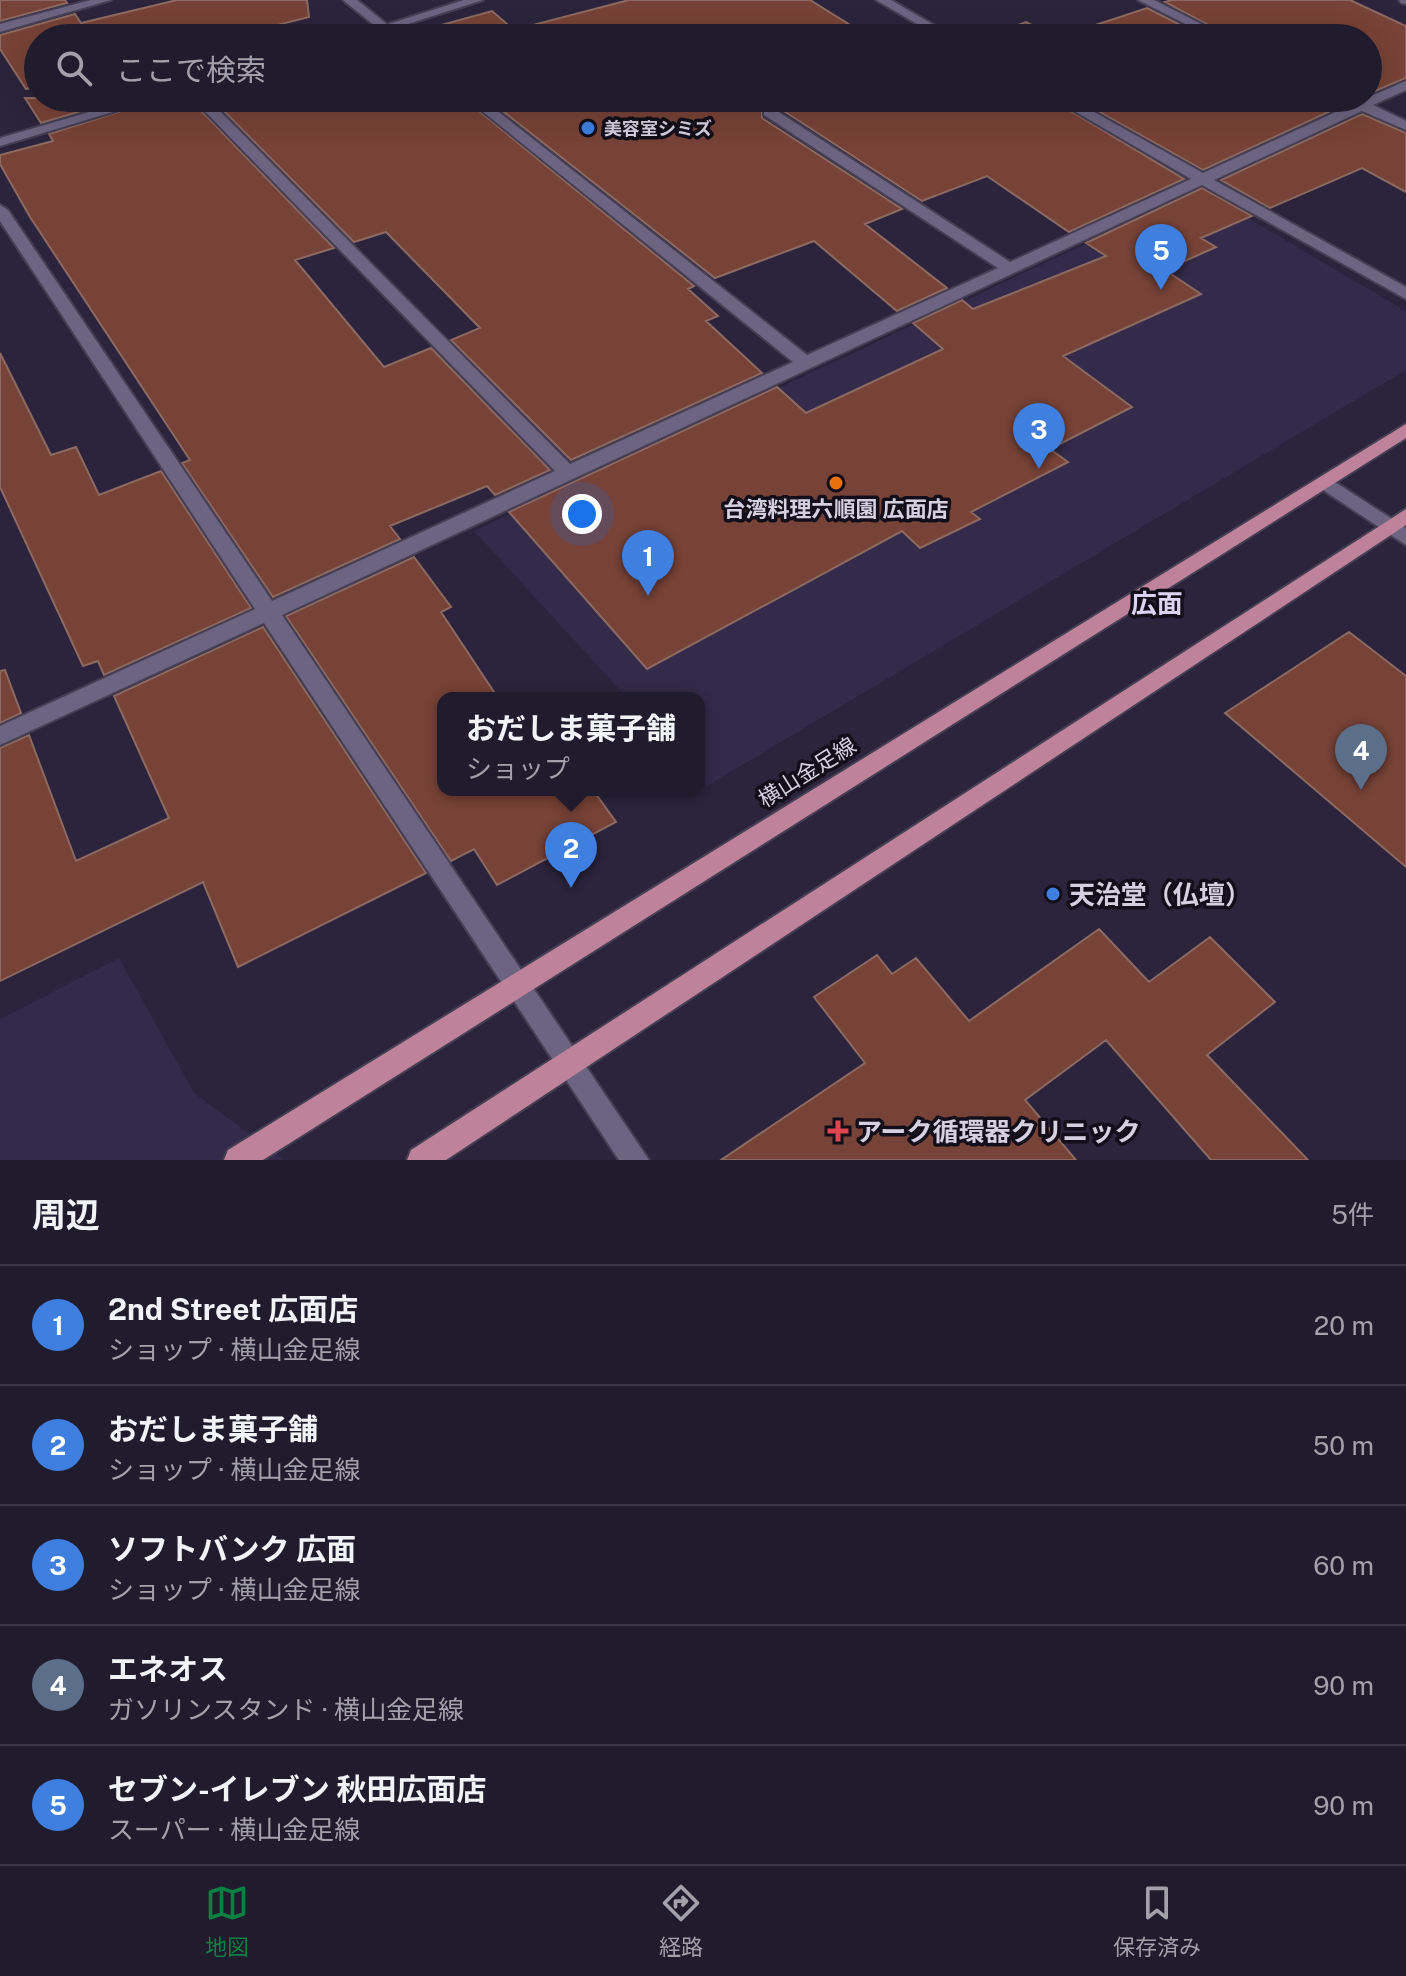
<!DOCTYPE html>
<html lang="ja">
<meta charset="utf-8">
<style>
:root{--surface:#201b2d;--page:#282435;--text:#f1f3f6;--muted:#a2a1aa;--line:#3d3949;--accent:#0b8043}
body{margin:0;font-family:"Public Sans","Noto Sans JP",sans-serif;background:var(--page);color:var(--text)}
.you{position:absolute;left:582px;top:514px;width:28px;height:28px;margin:-20px;border:6px solid #fff;border-radius:50%;background:#1a73e8;box-shadow:0 0 0 12px #1a73e833}
.badge{display:grid;place-items:center;width:52px;height:52px;border-radius:50%;background:var(--accent);color:#fff;font-size:26px;font-weight:700}
.pin{position:absolute;translate:-50% -66px;filter:drop-shadow(0 2px 4px #0008)}
.pin::after{content:'';position:absolute;top:42px;width:28px;height:24px;background:inherit;clip-path:polygon(0 0,100% 0,50% 100%)}
.popup{position:absolute;left:437px;top:692px;width:268px;height:104px;box-sizing:border-box;display:grid;place-content:center;border-radius:16px;background:var(--surface);filter:drop-shadow(0 2px 6px #0005);font-size:26px;white-space:nowrap;color:var(--muted)}
.popup b{font-size:30px;color:var(--text)}
.popup::after{content:'';position:absolute;left:50%;top:100%;margin-left:-16px;border:16px solid transparent;border-top-color:var(--surface)}
.list{margin:0;padding:0;list-style:none}
h2{display:flex;justify-content:space-between;align-items:center;height:104px;margin:0;padding:0 32px;font-size:34px}
h2 small{font-size:26px;font-weight:400;color:var(--muted)}
.list li{display:grid;grid-template-columns:52px 1fr auto;gap:24px;align-items:center;box-sizing:border-box;height:120px;padding:0 32px;border-top:2px solid var(--line)}
.list b{display:block;font-size:30px;white-space:nowrap}
.list p{margin:0;font-size:26px;white-space:nowrap;color:var(--muted)}
.list em{font-size:26px;font-style:normal;color:var(--muted)}
.icon{flex:none;width:44px;height:44px;fill:none;stroke:currentColor;stroke-width:2;stroke-linecap:round;stroke-linejoin:round}
.map{position:relative;flex:none;width:1406px;height:1160px;overflow:hidden}
.search{position:absolute;background:var(--surface);box-shadow:0 8px 32px #0002;left:24px;right:24px;top:24px;height:88px;display:flex;align-items:center;gap:20px;box-sizing:border-box;padding:0 28px;border-radius:44px;color:var(--muted);font-size:30px}
.sheet{height:704px;background:var(--surface)}
nav{display:flex;justify-content:space-around;align-items:center;box-sizing:border-box;height:112px;border-top:2px solid var(--line);background:var(--surface);font-size:22px;color:var(--muted)}
nav a{display:grid;justify-items:center;gap:4px}
nav .on{color:var(--accent)}
.map>svg:first-child{display:block}
.built{fill:#342a49}
.building{fill:#774237;stroke:#8c6a62;stroke-width:2}
.lines{fill:none;stroke-linecap:round;stroke-linejoin:round}
.street-casing{stroke:#463f54;stroke-width:4}
.secondary-casing{stroke:#463f54;stroke-width:4}
.primary-casing{stroke:#463f54;stroke-width:4}
.street{fill:#6c6481;fill-rule:evenodd}
.secondary{fill:#6c6481;fill-rule:evenodd}
.primary{fill:#be829a;fill-rule:evenodd}
.shop-dot{fill:#3f7fe0;stroke:#130f1a;stroke-width:3}
.food-dot{fill:#e8710a;stroke:#130f1a;stroke-width:3}
.health-dot{fill:#e0444e;stroke:#130f1a;stroke-width:3}
.labels{text-anchor:middle;dominant-baseline:central;stroke-width:7;stroke-linejoin:round;paint-order:stroke}
.far-poi-label{font-size:18px;font-weight:bold;fill:#d4d0e0;stroke:#130f1a;text-anchor:start}
.poi-label{font-size:22px;font-weight:bold;fill:#d4d0e0;stroke:#130f1a}
.street-label{font-size:22px;fill:#d4d0e0;stroke:#130f1a}
.quarter-label{font-size:26px;font-weight:bold;fill:#dcd3f4;stroke:#130f1a}
.near-poi-label{font-size:26px;font-weight:bold;fill:#d4d0e0;stroke:#130f1a;text-anchor:start}
</style>
<div class="map">
<svg width="1406" height="1160" viewBox="0 0 1406 1160">
<rect width="100%" height="100%" fill="#2b243c"/>
<path class="built" d="M1200,190L1406,311V370L707,786L699,777V698H627L474,531Z
M119,958L194,1093L285,1160H0V1019Z"/>
<path class="building" d="M0,0H65L67,3L0,21Z
M177,0H307L309,17L226,38H38V86L26,89L0,49V35L75,14L81,23Z
M629,0H810L871,38H452L438,26L492,11L514,30Z
M1172,0H1350L1406,26V78L1368,94V38H1232L1165,2Z
M1147,8L1206,38H1056Z
M1026,22L1055,38H983Z
M25,98H126L41,123Z
M162,98H189L334,248L295,260L384,367L431,348L550,470L495,495L487,486L390,526L400,539L273,597L182,463L190,460L30,217L0,164V155L53,141L49,134Z
M211,98H463L694,286L688,289L718,316L706,321L762,373L571,460L451,340L480,328L386,232L354,242Z
M486,98H1049L1184,179L1069,232L987,176L922,201L776,106L762,107V118L902,209L865,224L947,288L897,311L814,241L715,278Z
M1075,98H1347L1348,103L1203,170Z
M1362,114L1406,133V192L1362,168L1270,208L1221,180Z
M1202,188L1252,216L1201,238L1216,247L1165,270L1201,294L1063,356L1132,407L1050,449L1068,462L971,512L980,519L920,548L902,531L647,669L509,512L777,387L806,413L943,349L913,323L962,300L973,309L1106,256L1086,243Z
M0,353L51,455L76,447L99,495L161,471L251,608L104,675L98,661L83,666L0,487Z
M414,557L451,607L441,612L498,698H443V790H593L616,822L497,885L474,849L451,861L286,616Z
M263,627L426,873L238,967L203,882L0,981V748L29,735L76,861L169,818L114,696Z
M1349,632L1406,676V867L1225,713Z
M5,670L21,713L0,723V671Z
M1099,929L1149,982L1210,937L1275,1002L1207,1055L1308,1160H1211L1106,1040L1025,1100L1076,1160H721L865,1063L814,997L877,955L892,974L916,958L969,1021Z"/>
<g class="lines">
<g class="street-casing">
<path id="street" d="M91,0H111L0,32V24Z
M343,0H357L404,38H390Z
M876,0H891L956,38H941Z
M1138,0H1154L1229,38H1213Z
M1399,0H1406V4L1401,3Z
M1406,81V90L1373,105L1406,121V130L1362,111L1214,180L1406,287V299L1202,185L282,615L649,1160H619L264,623L0,745V726L255,609L0,221V205L8,210L272,601L555,471L192,98H207L570,464L793,362L466,98H481L807,355L998,268L764,115V109H774L1010,262L1191,179L1052,98H1069L1203,173L1351,105L1350,99L1362,100Z
M1324,475L1406,528V545L1317,486L1315,481Z"/>
</g>
<g class="secondary-casing">
<path id="secondary" d="M464,0H483L364,38H344Z
M137,98H159L0,146V138Z"/>
</g>
<g class="primary-casing">
<path id="primary" d="M1406,424V438L263,1160H224L228,1150Z
M1406,509V525L446,1160H407L411,1150Z"/>
</g>
<use href="#street" class="street"/>
<use href="#secondary" class="secondary"/>
<use href="#primary" class="primary"/>
</g>
<g class="shop-dot">
<circle cx="588" cy="128" r="8"/>
<circle cx="1053" cy="894" r="8"/>
</g>
<circle class="food-dot" cx="836" cy="483" r="8"/>
<path class="health-dot" d="M834 1119h8v8h8v8h-8v8h-8v-8h-8v-8h8z"/>
<g class="labels">
<g class="far-poi-label">
<text x="604" y="128">美容室シミズ</text>
</g>
<g class="poi-label">
<text x="836" y="509">台湾料理六順園 広面店</text>
</g>
<g class="street-label">
<text transform="translate(807 772) rotate(-32)">横山金足線</text>
</g>
<g class="quarter-label">
<text x="1157" y="603">広面</text>
</g>
<g class="near-poi-label">
<text x="1069" y="894">天治堂（仏壇）</text>
<text x="856" y="1131">アーク循環器クリニック</text>
</g>
</g>
</svg>
<div class="you"></div>
<div class="pin badge" style="left:648px;top:596px;background:#3f7fe0">1</div>
<div class="pin badge" style="left:571px;top:888px;background:#3f7fe0">2</div>
<div class="popup"><b>おだしま菓子舗</b>ショップ</div>
<div class="pin badge" style="left:1039px;top:469px;background:#3f7fe0">3</div>
<div class="pin badge" style="left:1361px;top:790px;background:#5c6f8a">4</div>
<div class="pin badge" style="left:1161px;top:290px;background:#3f7fe0">5</div>
<div class="search"><svg class="icon" aria-label="search" viewBox="0 0 24 24"><circle cx="10" cy="10" r="6"/><path d="M15 15l6 6"/></svg>ここで検索</div>
</div>
<section class="sheet">
<h2>周辺<small>5件</small></h2>
<ul class="list">
<li><span class="badge" style="background:#3f7fe0">1</span><div><b>2nd Street 広面店</b><p>ショップ · 横山金足線</p></div><em>20 m</em></li>
<li><span class="badge" style="background:#3f7fe0">2</span><div><b>おだしま菓子舗</b><p>ショップ · 横山金足線</p></div><em>50 m</em></li>
<li><span class="badge" style="background:#3f7fe0">3</span><div><b>ソフトバンク 広面</b><p>ショップ · 横山金足線</p></div><em>60 m</em></li>
<li><span class="badge" style="background:#5c6f8a">4</span><div><b>エネオス</b><p>ガソリンスタンド · 横山金足線</p></div><em>90 m</em></li>
<li><span class="badge" style="background:#3f7fe0">5</span><div><b>セブン-イレブン 秋田広面店</b><p>スーパー · 横山金足線</p></div><em>90 m</em></li>
</ul>
</section>
<nav>
<a class="on"><svg class="icon" aria-label="map" viewBox="0 0 24 24"><path d="M3 6l6-2 6 2 6-2v14l-6 2-6-2-6 2zM9 4v14M15 6v14"/></svg>地図</a>
<a><svg class="icon" aria-label="directions" viewBox="0 0 24 24"><path d="M12 3l9 9-9 9-9-9zM9 14v-3h6M13 9l2 2-2 2"/></svg>経路</a>
<a><svg class="icon" aria-label="saved" viewBox="0 0 24 24"><path d="M7 4h10v16l-5-4-5 4z"/></svg>保存済み</a>
</nav>
